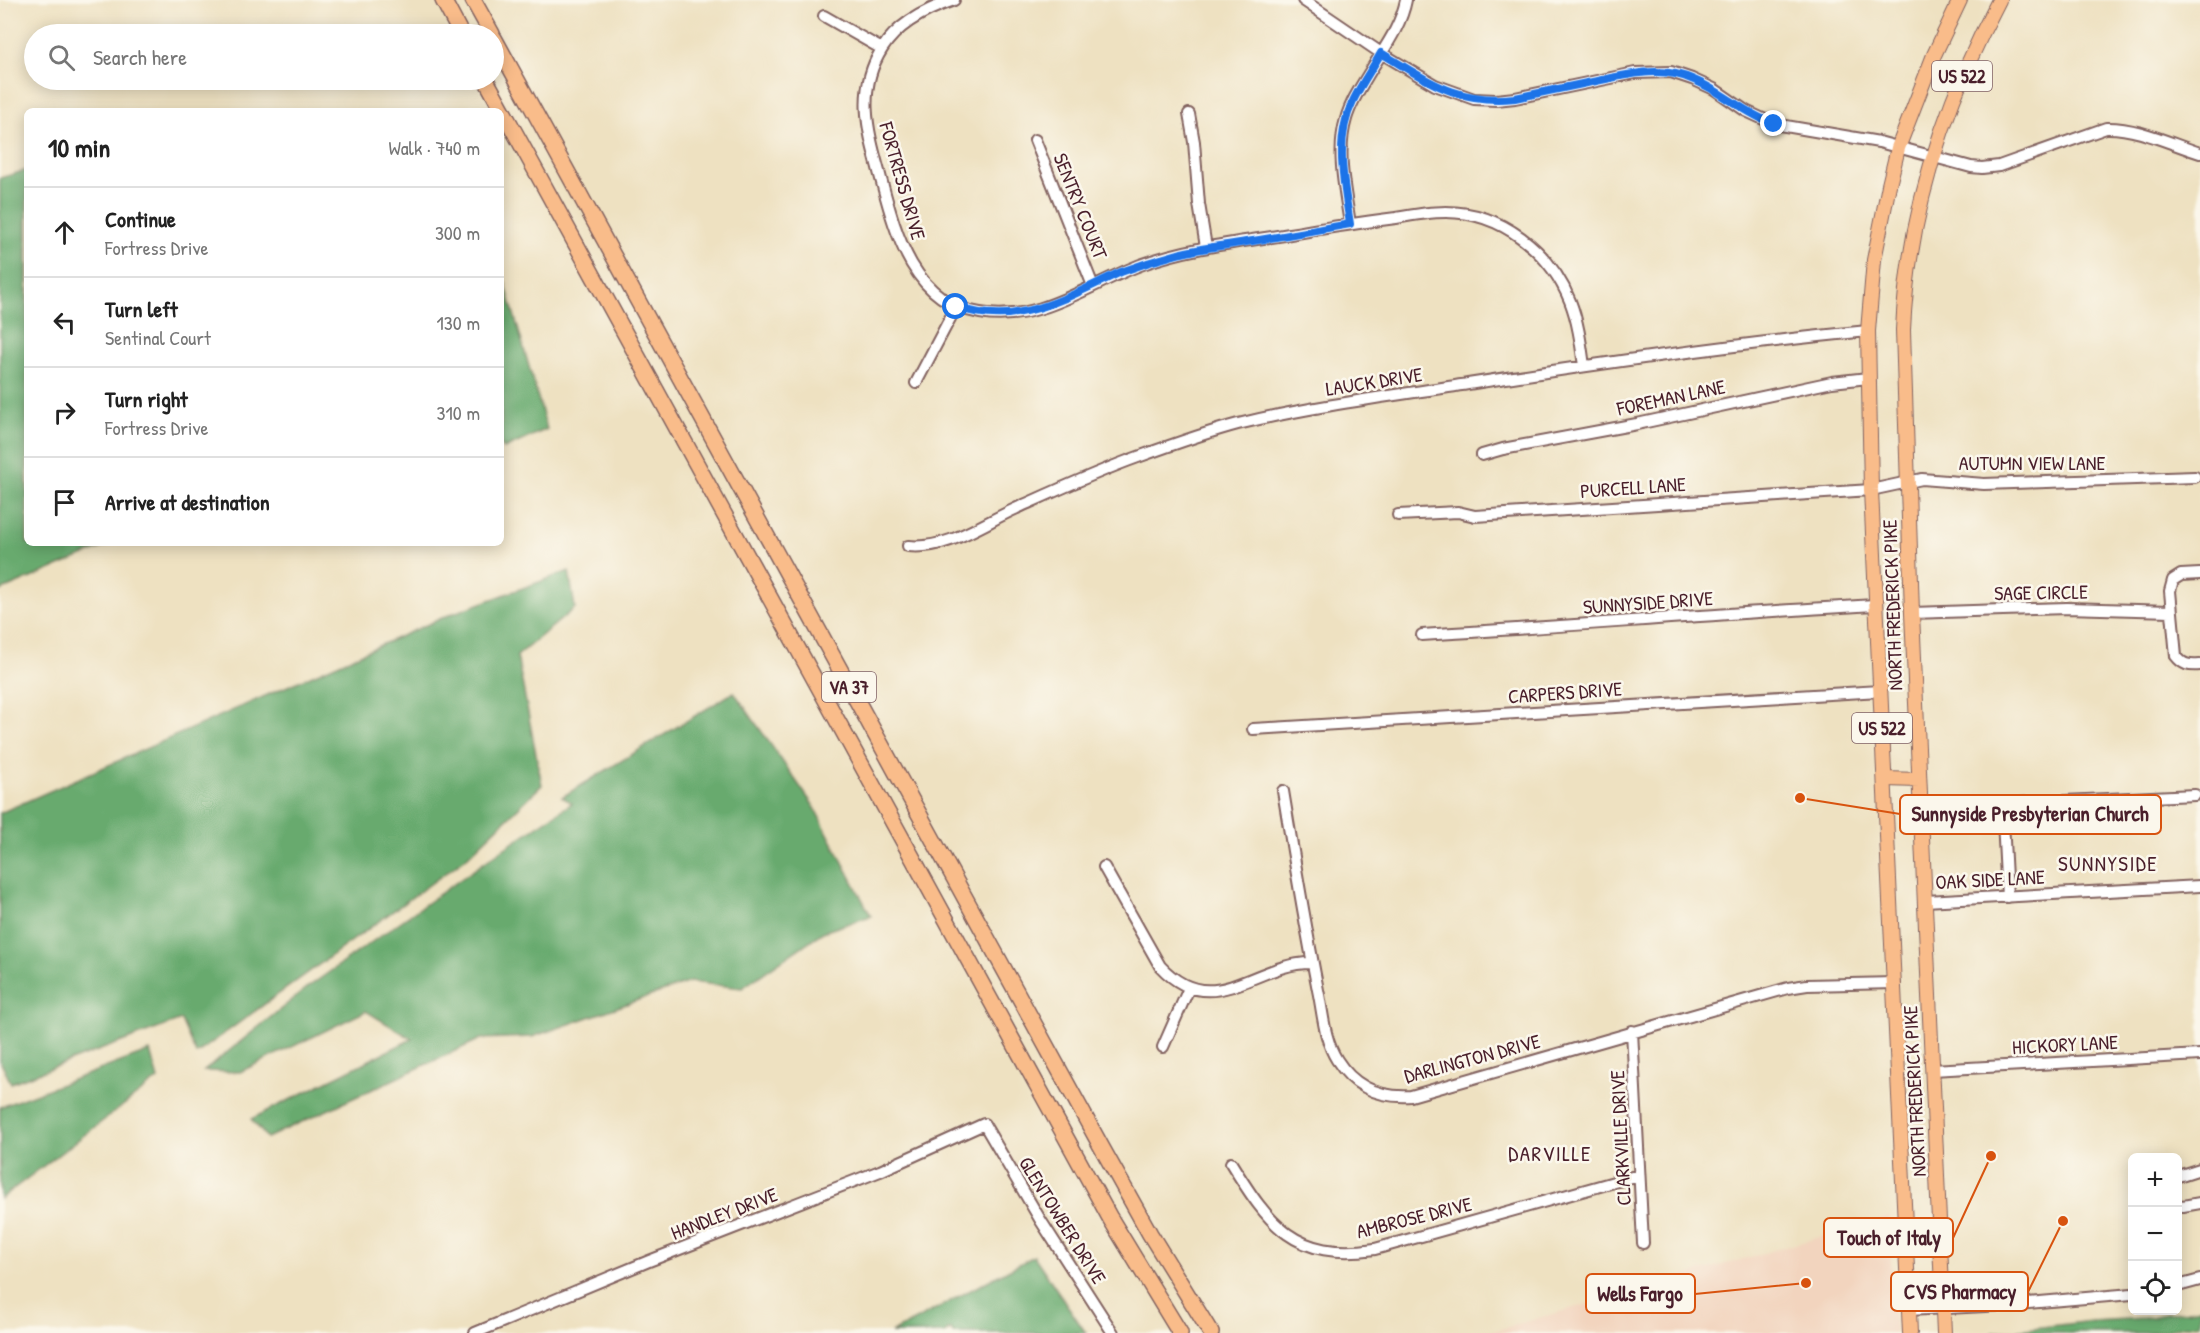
<!DOCTYPE html>
<meta charset="utf-8">
<style>
:root{--surface:#fff;--page:#f2f2f2;--text:#222;--muted:#767676;--line:#e0e0e0}
body{margin:0;font-family:"Patrick Hand",sans-serif;background:var(--page);color:var(--text)}
.controls{position:absolute;right:18px;bottom:18px;display:grid;overflow:hidden;border-radius:9px;box-shadow:0 3px 15px #0003}
.controls button{width:54px;height:54px;display:grid;place-items:center;padding:0;border:0;border-bottom:2px solid var(--line);background:var(--surface);color:var(--text);font:30px sans-serif}
.stop{position:absolute;width:18px;height:18px;margin:-14px;border:4px solid #1a73e8;border-radius:50%;background:#fff}
.stop.end{background:#1a73e8;border-color:#fff;box-shadow:0 2px 6px #0008}
.list{margin:0;padding:0;list-style:none}
h2{display:flex;justify-content:space-between;align-items:center;height:78px;margin:0;padding:0 24px;font-size:26px}
h2 small{font-size:20px;font-weight:400;color:var(--muted)}
.list li{display:grid;grid-template-columns:39px 1fr auto;gap:18px;align-items:center;box-sizing:border-box;height:90px;padding:0 24px;border-top:2px solid var(--line)}
.list b{display:block;font-size:22px;white-space:nowrap}
.list p{margin:0;font-size:20px;white-space:nowrap;color:var(--muted)}
.list em{font-size:20px;font-style:normal;color:var(--muted)}
.icon{flex:none;width:33px;height:33px;fill:none;stroke:currentColor;stroke-width:2;stroke-linecap:round;stroke-linejoin:round}
.map{position:relative;flex:none;width:2200px;height:1333px;overflow:hidden}
.search{position:absolute;background:var(--surface);box-shadow:0 3px 15px #0003;left:24px;top:24px;width:480px;height:66px;display:flex;align-items:center;gap:15px;box-sizing:border-box;padding:0 21px;border-radius:33px;color:var(--muted);font-size:22px}
.panel{position:absolute;background:var(--surface);box-shadow:0 3px 15px #0003;left:24px;top:108px;width:480px;height:438px;border-radius:9px}
.map>svg:first-child{display:block}
.built{fill:#f2d4be}
.forest{fill:#68aa6e;stroke:#59644c;stroke-width:1.5}
.lines{fill:none;stroke-linecap:round;stroke-linejoin:round}
.minor-casing{stroke:#836360;stroke-width:14}
.major-casing{stroke:#836360;stroke-width:16}
.highway-casing{stroke:#836360;stroke-width:18}
.minor{stroke:#fff;stroke-width:10}
.major{stroke:#f9bc8a;stroke-width:14}
.highway{stroke:#f9bc8a;stroke-width:15}
.route{stroke:#1a73e8;stroke-width:8}
.labels{text-anchor:middle;dominant-baseline:central;stroke-width:5;stroke-linejoin:round;paint-order:stroke}
.shield{fill:#fbf7ec;stroke:#7f6065;stroke-width:1.5}
.shield-label{font-size:18px;font-weight:bold;fill:#4a1f2b}
.street-label{font-size:20px;fill:#4a1f2b;stroke:#fbf7ec}
.neighbourhood-label{font-size:21px;letter-spacing:1.5px;fill:#4a1f2b;stroke:#fbf7ec}
.leader{fill:none;stroke:#d8530f;stroke-width:2}
.callout-dot{fill:#d8530f;stroke:#fbf7ec;stroke-width:2}
.callout{fill:#fbf7ec;stroke:#d8530f;stroke-width:2}
.callout-label{font-size:21px;text-anchor:middle;font-weight:bold;fill:#4a1f2b}
</style>
<div class="map">
<svg width="2200" height="1333" viewBox="0 0 2200 1333">
<rect width="100%" height="100%" fill="#fbf7ec"/>
<filter id="ink" filterUnits="userSpaceOnUse"><feTurbulence type="fractalNoise" baseFrequency=".0167" numOctaves="2"/><feDisplacementMap in="SourceGraphic" scale="12" xChannelSelector="R" yChannelSelector="G"/><feConvolveMatrix kernelMatrix="1 2 1 2 8 2 1 2 1" color-interpolation-filters="sRGB"/></filter>
<filter id="wash" filterUnits="userSpaceOnUse"><feTurbulence type="fractalNoise" baseFrequency=".008" numOctaves="4" result="noise"/><feDisplacementMap in="SourceGraphic" scale="24" xChannelSelector="R" yChannelSelector="G"/><feGaussianBlur stdDeviation="1.35" result="paint"/><feColorMatrix in="noise" values="0 0 0 0 0 0 0 0 0 0 0 0 0 0 0 0 0 1.4 0 .05"/><feComposite in="paint" operator="in"/></filter>
<g filter="url(#wash)">
<rect width="100%" height="100%" fill="#eee1c1"/>
<path class="built" d="M1889,1217L1895,1333H1487Z"/>
<path class="forest" d="M27,170V543H113L0,591V178Z
M501,269L547,429L504,449L501,445Z
M569,571L575,608L517,656L542,785L466,858L196,1054L181,1020L11,1083L0,1061V813L451,614Z
M734,692L813,805L871,916L823,932L742,988L690,982L532,1037L481,1039L267,1138L251,1119L412,1039L366,1011L240,1072L204,1071L308,987L499,852L572,803L562,797Z
M150,1051L158,1079L0,1199V1107Z
M1034,1256L1086,1333H953L951,1329L944,1333H891Z
M2200,1308V1323L2148,1333H1992L2092,1321L2144,1318Z"/>
</g>
<g filter="url(#ink)">
<g class="lines">
<g class="minor-casing">
<path id="minor" d="M954,0C927,9 898,23 882,49C855,92 869,134 881,179C896,235 913,302 980,313C1039,324 1090,283 1143,264C1196,245 1253,241 1308,231C1337,226 1366,222 1396,218C1412,215 1429,212 1446,212C1501,212 1550,251 1570,301C1578,321 1581,344 1584,366
M1303,0L1381,53L1435,85L1474,99L1496,100L1515,98L1635,73L1671,72L1692,79L1714,89L1746,111L1774,124L1879,142L1971,167L1982,168L1999,166L2106,128C2137,127 2171,144 2200,153
M824,16L882,49
M1189,114L1194,142L1199,204L1206,247
M1035,140L1093,286
M1350,224C1345,190 1336,152 1346,119C1351,101 1362,85 1371,70C1385,47 1401,26 1406,0
M916,383L956,307
M1482,455L1503,449L1637,424L1832,382L1868,378
M1398,515L1458,512L1475,516L1871,490L1922,479L1984,484L2195,477
M908,546C947,550 980,525 1015,509C1055,491 1096,472 1138,457C1171,445 1204,433 1238,424C1313,406 1391,396 1468,384C1601,363 1734,344 1868,331
M2200,574L2181,575L2173,580L2170,591L2176,656C2183,665 2189,666 2200,665
M1912,613L2067,608L2171,611
M1422,635C1574,626 1725,613 1877,605
M1253,729L1880,691
M1283,791C1294,858 1305,924 1318,990C1323,1013 1324,1040 1337,1060C1354,1087 1380,1098 1411,1096L1788,988L1807,985L1895,983
M1104,867L1160,966C1213,1023 1254,962 1312,963
M2007,897L2003,821C2006,811 2010,806 2019,803L2195,795
M1925,901L2200,886
M1632,1031L1643,1243
M1163,1047L1189,988
M1932,1070L2200,1055
M1231,1163C1269,1225 1295,1261 1375,1249L1639,1175
M2178,1176L2200,1169
M2178,1205L2183,1206L2200,1203
M2178,1286L2200,1280
M1908,1310L2005,1305L2132,1294
M475,1333L649,1261L880,1171L984,1124L1041,1221L1113,1333"/>
</g>
<g class="major-casing">
<path id="major" d="M1885,779L1919,780
M1910,1333L1871,490L1868,331L1874,260L1889,185L1898,148L1934,55L1960,0
M1944,1333L1912,613L1903,330C1908,214 1945,102 1999,0"/>
</g>
<g class="highway-casing">
<path id="highway" d="M443,0L461,34
M473,0L492,34
M494,38L1102,1148L1150,1234L1211,1333
M486,80L1110,1218L1180,1333"/>
</g>
<use href="#minor" class="minor"/>
<use href="#major" class="major"/>
<use href="#highway" class="highway"/>
</g>
</g>
<g class="lines" filter="url(#ink)">
<path class="route" d="M956,307C1020,329 1065,297 1121,272C1140,265 1159,259 1178,254C1200,248 1223,246 1246,242C1280,237 1315,230 1350,224C1344,184 1334,139 1353,101C1361,84 1372,69 1381,53C1429,81 1456,104 1515,98C1539,93 1563,88 1587,83C1623,76 1659,64 1694,80C1723,92 1744,113 1774,124"/>
</g>
<g class="labels">
<g class="shield">
<rect x="1932" y="61" width="60" height="30" rx="4.5"/>
<rect x="822" y="672" width="54" height="30" rx="4.5"/>
<rect x="1852" y="713" width="60" height="30" rx="4.5"/>
</g>
<g class="shield-label">
<text x="1962" y="76">US 522</text>
<text x="849" y="687">VA 37</text>
<text x="1882" y="728">US 522</text>
</g>
<g class="street-label">
<text transform="translate(903 181) rotate(74)">FORTRESS DRIVE</text>
<text transform="translate(1081 206) rotate(68)">SENTRY COURT</text>
<text transform="translate(1374 381) rotate(-9)">LAUCK DRIVE</text>
<text transform="translate(1671 397) rotate(-12)">FOREMAN LANE</text>
<text x="2032" y="462">AUTUMN VIEW LANE</text>
<text transform="translate(1633 487) rotate(-4)">PURCELL LANE</text>
<text transform="translate(2041 592) rotate(-1)">SAGE CIRCLE</text>
<text transform="translate(1648 602) rotate(-4)">SUNNYSIDE DRIVE</text>
<text transform="translate(1892 605) rotate(-92)">NORTH FREDERICK PIKE</text>
<text transform="translate(1565 692) rotate(-4)">CARPERS DRIVE</text>
<text transform="translate(1990 879) rotate(-3)">OAK SIDE LANE</text>
<text transform="translate(2065 1044) rotate(-3)">HICKORY LANE</text>
<text transform="translate(1472 1058) rotate(-15)">DARLINGTON DRIVE</text>
<text transform="translate(1914 1091) rotate(-93)">NORTH FREDERICK PIKE</text>
<text transform="translate(1620 1138) rotate(-93)">CLARKVILLE DRIVE</text>
<text transform="translate(724 1213) rotate(-21)">HANDLEY DRIVE</text>
<text transform="translate(1414 1217) rotate(-14)">AMBROSE DRIVE</text>
<text transform="translate(1063 1220) rotate(58)">GLENTOWBER DRIVE</text>
</g>
<g class="neighbourhood-label">
<text x="2108" y="863">SUNNYSIDE</text>
<text x="1550" y="1153">DARVILLE</text>
</g>
</g>
<path class="leader" d="M1800 798L1900 814M1991 1156L1953 1238M2063 1221L2028 1292M1806 1283L1695 1294"/>
<g class="callout-dot">
<circle cx="1800" cy="798" r="6"/>
<circle cx="1991" cy="1156" r="6"/>
<circle cx="2063" cy="1221" r="6"/>
<circle cx="1806" cy="1283" r="6"/>
</g>
<g class="callout">
<rect x="1900" y="795" width="261" height="39" rx="6"/>
<rect x="1824" y="1218" width="129" height="39" rx="6"/>
<rect x="1891" y="1272" width="137" height="39" rx="6"/>
<rect x="1586" y="1274" width="109" height="39" rx="6"/>
</g>
<g class="callout-label">
<text x="2030" y="821">Sunnyside Presbyterian Church</text>
<text x="1889" y="1245">Touch of Italy</text>
<text x="1960" y="1299">CVS Pharmacy</text>
<text x="1640" y="1301">Wells Fargo</text>
</g>
</svg>
<div class="controls">
<button>+</button>
<button>−</button>
<button><svg class="icon" aria-label="locate" viewBox="0 0 24 24"><circle cx="12" cy="12" r="6"/><path d="M12 2v4M12 18v4M2 12h4M18 12h4"/></svg></button>
</div>
<div class="stop" style="left:956px;top:307px"></div>
<div class="stop end" style="left:1774px;top:124px"></div>
<div class="search"><svg class="icon" aria-label="search" viewBox="0 0 24 24"><circle cx="10" cy="10" r="6"/><path d="M15 15l6 6"/></svg>Search here</div>
<section class="panel">
<h2>10 min<small>Walk · 740 m</small></h2>
<ul class="list">
<li><svg class="icon" aria-label="ahead" viewBox="0 0 24 24"><path d="M12 20V5M6 11l6-6 6 6"/></svg><div><b>Continue</b><p>Fortress Drive</p></div><em>300 m</em></li>
<li><svg class="icon" aria-label="left" viewBox="0 0 24 24"><path d="M17 20v-9H6M10 6l-5 5 5 5"/></svg><div><b>Turn left</b><p>Sentinal Court</p></div><em>130 m</em></li>
<li><svg class="icon" aria-label="right" viewBox="0 0 24 24"><path d="M7 20v-9h11M14 6l5 5-5 5"/></svg><div><b>Turn right</b><p>Fortress Drive</p></div><em>310 m</em></li>
<li><svg class="icon" aria-label="arrive" viewBox="0 0 24 24"><path d="M6 21V4h12l-3 4 3 4H6"/></svg><div><b>Arrive at destination</b></div></li>
</ul>
</section>
</div>
